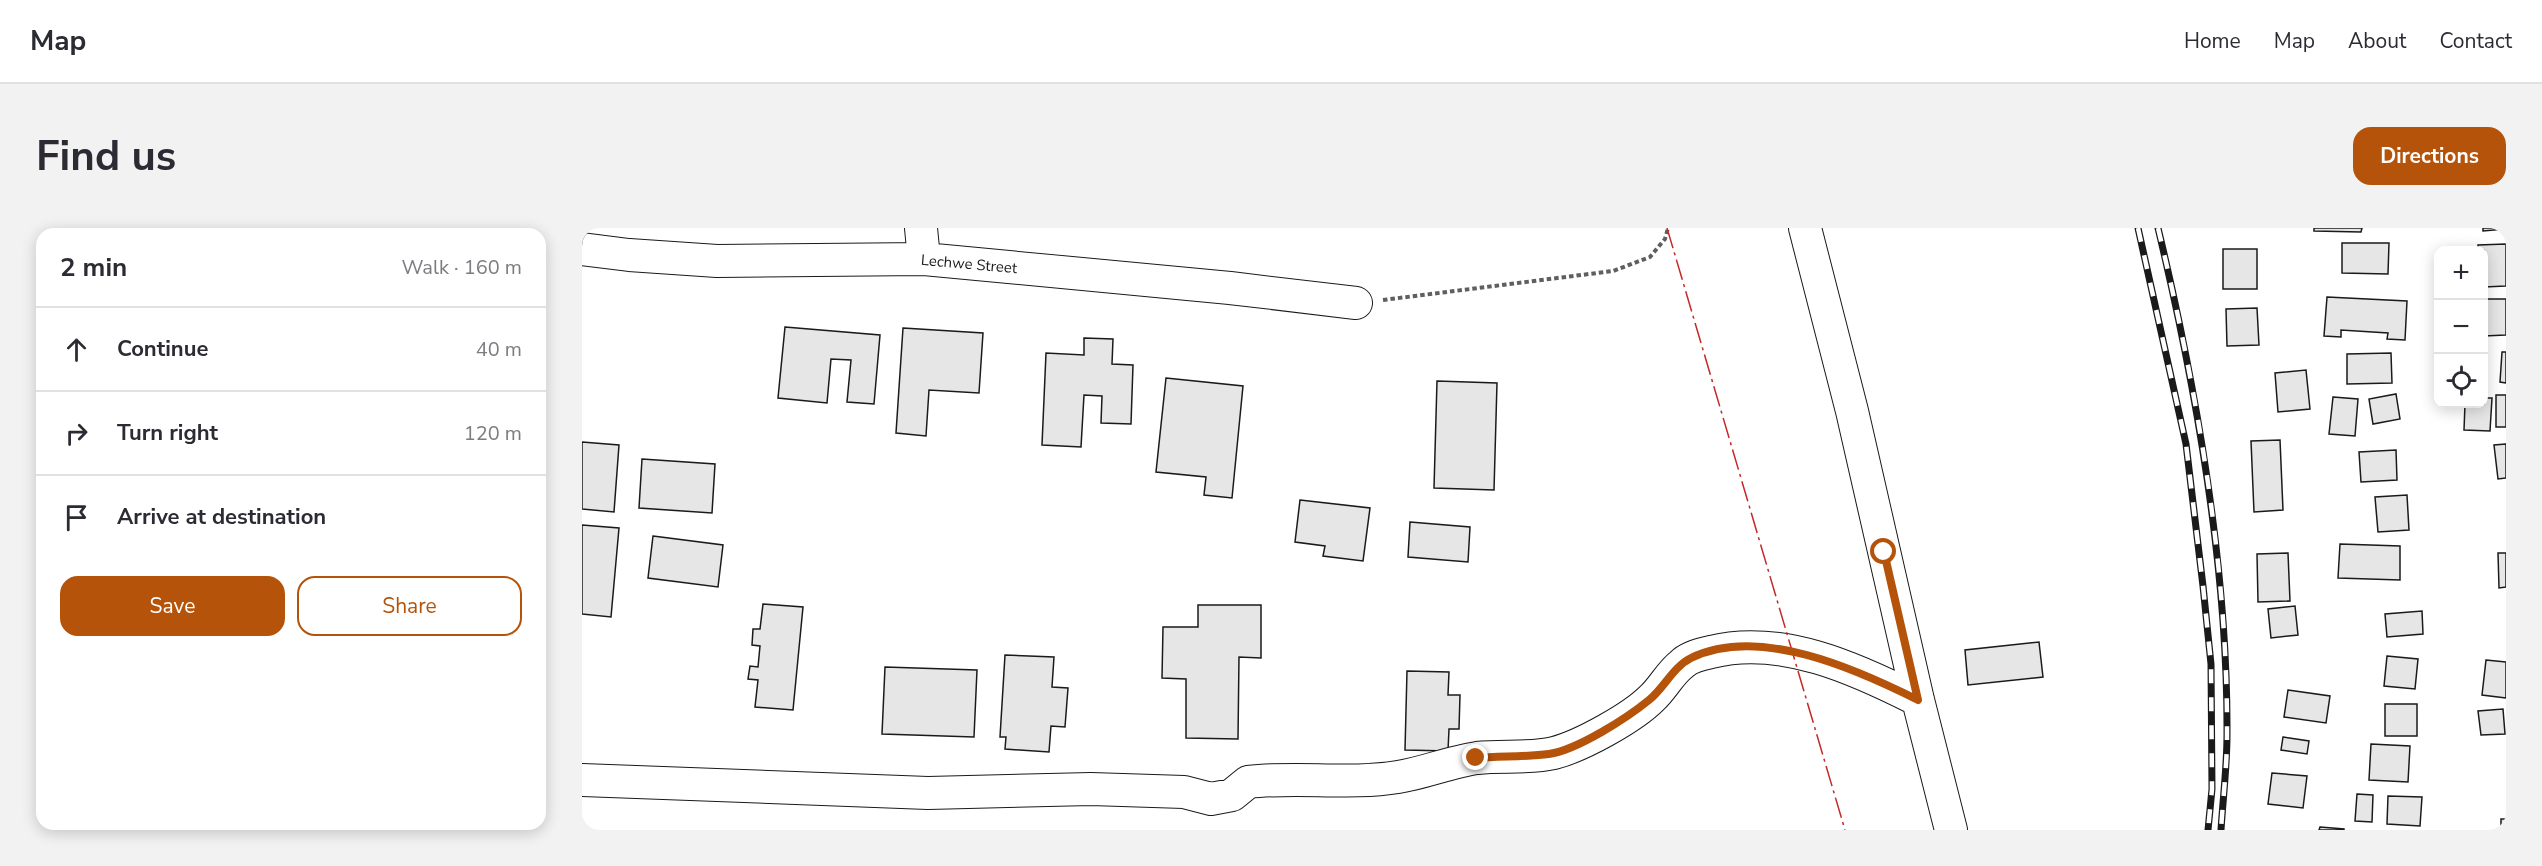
<!DOCTYPE html>
<meta charset="utf-8">
<style>
:root{--surface:#fff;--page:#f2f2f3;--text:#2b2b33;--muted:#7c7c81;--line:#e1e1e2;--accent:#b45309}
body{margin:0;font-family:"Nunito Sans",sans-serif;background:var(--page);color:var(--text)}
.controls{position:absolute;right:18px;top:18px;display:grid;overflow:hidden;border-radius:12px;box-shadow:0 3px 15px #0003}
.controls button{width:54px;height:54px;display:grid;place-items:center;padding:0;border:0;border-bottom:2px solid var(--line);background:var(--surface);color:var(--text);font:30px sans-serif}
.stop{position:absolute;width:18px;height:18px;margin:-14px;border:4px solid #b45309;border-radius:50%;background:#fff}
.stop.end{background:#b45309;border-color:#fff;box-shadow:0 2px 6px #0008}
.list{margin:0;padding:0;list-style:none}
h2{display:flex;justify-content:space-between;align-items:center;height:78px;margin:0;padding:0 24px;font-size:26px}
h2 small{font-size:20px;font-weight:400;color:var(--muted)}
.list li{display:grid;grid-template-columns:39px 1fr auto;gap:18px;align-items:center;box-sizing:border-box;height:84px;padding:0 24px;border-top:2px solid var(--line)}
.list b{display:block;font-size:22px;white-space:nowrap}
.list em{font-size:20px;font-style:normal;color:var(--muted)}
.actions{display:flex;gap:12px;padding:18px 24px}
.actions a{flex:1;padding:14px 0;border:2px solid var(--accent);border-radius:18px;text-align:center;font-size:21px;color:var(--accent)}
.actions .main{background:var(--accent);color:#fff}
.icon{flex:none;width:33px;height:33px;fill:none;stroke:currentColor;stroke-width:2;stroke-linecap:round;stroke-linejoin:round}
.map{position:relative;flex:none;width:1924px;height:602px;overflow:hidden;border-radius:18px}
header{display:flex;align-items:center;gap:36px;box-sizing:border-box;height:84px;padding:0 30px;background:var(--surface);border-bottom:2px solid var(--line)}
header strong{font-size:28px}
nav{display:flex;gap:33px;margin-inline-start:auto;font-size:21px}
.intro{display:flex;align-items:center;justify-content:space-between;box-sizing:border-box;height:144px;padding:0 36px}
h1{margin:0;font-size:42px}
.button{padding:15px 27px;border-radius:18px;background:var(--accent);color:#fff;font-size:21px;font-weight:700}
main{display:flex;gap:36px;padding:0 36px}
aside{flex:1;background:var(--surface);border-radius:18px;box-shadow:0 3px 15px #0003}
.map>svg:first-child{display:block}
.building{fill:#e6e6e6;stroke:#1a1a1a;stroke-width:1.5}
.lines{fill:none;stroke-linecap:round;stroke-linejoin:round}
.minor-casing{stroke:#1a1a1a;stroke-width:34}
.path{stroke:#5f5f5f;stroke-width:4;stroke-dasharray:4.5 3;stroke-linecap:butt}
.minor{stroke:#fff;stroke-width:32}
.rail-casing{stroke:#1a1a1a;stroke-width:7}
.rail{stroke:#fff;stroke-width:4.5;stroke-dasharray:14;stroke-linecap:butt}
.power{stroke:#c62828;stroke-width:1.5;stroke-dasharray:21 4.5 3 4.5;stroke-linecap:butt}
.route{stroke:#b45309;stroke-width:8}
.labels{text-anchor:middle;dominant-baseline:central;stroke-width:4.5;stroke-linejoin:round;paint-order:stroke}
.street-label{font-size:15px;fill:#1a1a1a;stroke:#fff}
</style>
<header>
<strong>Map</strong>
<nav><a>Home</a><a>Map</a><a>About</a><a>Contact</a></nav>
</header>
<div class="intro"><h1>Find us</h1><a class="button">Directions</a></div>
<main>
<aside>
<h2>2 min<small>Walk · 160 m</small></h2>
<ul class="list">
<li><svg class="icon" aria-label="ahead" viewBox="0 0 24 24"><path d="M12 20V5M6 11l6-6 6 6"/></svg><div><b>Continue</b></div><em>40 m</em></li>
<li><svg class="icon" aria-label="right" viewBox="0 0 24 24"><path d="M7 20v-9h11M14 6l5 5-5 5"/></svg><div><b>Turn right</b></div><em>120 m</em></li>
<li><svg class="icon" aria-label="arrive" viewBox="0 0 24 24"><path d="M6 21V4h12l-3 4 3 4H6"/></svg><div><b>Arrive at destination</b></div></li>
</ul>
<div class="actions"><a class="main">Save</a><a>Share</a></div>
</aside>
<div class="map">
<svg width="1924" height="602" viewBox="0 0 1924 602">
<rect width="100%" height="100%" fill="#fff"/>
<path class="building" d="M1732,0H1780L1779,4L1732,3Z
M1901,0H1924V1L1901,3Z
M1760,15H1807L1806,46L1760,45Z
M1924,16V58L1902,59V22H1896V17Z
M1641,21H1675V61H1641Z
M1745,69L1825,73L1823,112L1805,111L1806,105L1759,102V109L1742,108Z
M1902,71H1924V107L1902,108Z
M1675,80L1677,117L1645,118L1644,81Z
M203,99L298,107L292,176L265,174L269,132L249,131L245,175L196,170Z
M321,100L401,105L397,165L347,162L344,208L314,205Z
M502,110L531,111L530,136L551,137L549,196L519,195L520,168L502,167L499,219L460,217L464,125L502,127Z
M1920,124H1924V155L1918,154Z
M1809,125L1810,155L1765,156V126Z
M1724,142L1728,181L1696,184L1693,145Z
M584,150L661,158L650,270L622,267L624,249L574,244Z
M855,153L915,155L912,262L852,260Z
M1814,166L1818,191L1791,196L1787,171Z
M1914,167H1924V199H1914Z
M1751,169L1776,171L1773,208L1747,206Z
M1902,170H1910L1908,203L1882,202L1883,176H1902Z
M1698,212L1701,282L1672,284L1669,213Z
M0,214L37,217L32,284L0,281Z
M1924,216V250L1916,251L1912,217Z
M1814,222L1815,252L1779,254L1777,224Z
M60,231L133,236L130,285L57,280Z
M1825,267L1827,302L1796,304L1793,269Z
M718,272L788,280L781,333L741,328L743,318L713,314Z
M828,294L888,299L886,334L826,329Z
M0,297L37,300L29,389L0,386Z
M71,308L141,317L136,359L66,350Z
M1758,316L1818,318V352L1756,350Z
M1706,325L1708,373L1676,374L1675,326Z
M1916,325H1924V359L1917,360Z
M181,376L221,379L211,482L173,479L176,452L166,451L168,438L176,439L178,418L170,417L171,401H178Z
M616,377H679V430L657,429L656,511L604,510V451L580,450L581,399H616Z
M1713,378L1716,407L1689,410L1686,381Z
M1840,383L1841,406L1805,409L1803,386Z
M1457,414L1461,449L1386,457L1383,422Z
M423,427L472,429L470,459L486,460L483,499L469,498L467,524L423,521L424,509H418Z
M1805,428L1836,431L1833,461L1802,458Z
M1904,432L1924,434V470L1900,467Z
M303,439L395,442L392,509L300,506Z
M825,443L867,444L866,467H878L877,501H867L866,523L823,522Z
M1706,462L1748,468L1744,495L1702,489Z
M1803,476H1835V508H1803Z
M1921,481L1923,506L1899,507L1896,483Z
M1701,509L1727,513L1725,526L1699,522Z
M1789,516L1828,518L1826,554L1787,552Z
M1690,545L1725,548L1721,580L1686,576Z
M1775,566L1791,567L1790,594L1773,593Z
M1806,568L1840,569L1838,598L1805,596Z
M1919,591H1924V602H1919Z
M1738,599L1762,601V602H1737Z"/>
<g class="lines">
<g class="minor-casing">
<path id="minor" d="M339,0L342,31
M1223,0L1270,183L1336,472L1369,602
M0,21L47,27L135,33L342,31L648,60L774,75
M0,552L346,565L509,561L602,564L629,571L650,567L666,554C716,548 767,557 816,549C842,545 868,534 895,530C920,527 947,531 972,525C999,518 1050,490 1070,470C1081,460 1088,445 1100,436C1107,429 1119,426 1129,424C1199,406 1275,441 1336,472"/>
</g>
<path class="path" d="M801,72L1031,43L1068,29L1083,11L1086,0"/>
<use href="#minor" class="minor"/>
<g class="rail-casing">
<path id="rail" d="M1556,0L1604,216L1621,358L1629,436L1630,561L1626,602
M1576,0C1615,163 1646,339 1645,507C1645,538 1641,570 1639,602"/>
</g>
<use href="#rail" class="rail"/>
<path class="power" d="M1085,0L1263,602"/>
</g>
<g class="lines">
<path class="route" d="M894,530C918,528 943,529 967,526C995,522 1045,490 1067,472C1082,460 1091,439 1109,430C1177,397 1274,441 1336,472L1302,324"/>
</g>
<g class="labels">
<g class="street-label">
<text transform="translate(387 36) rotate(5)">Lechwe Street</text>
</g>
</g>
</svg>
<div class="controls">
<button>+</button>
<button>−</button>
<button><svg class="icon" aria-label="locate" viewBox="0 0 24 24"><circle cx="12" cy="12" r="6"/><path d="M12 2v4M12 18v4M2 12h4M18 12h4"/></svg></button>
</div>
<div class="stop" style="left:1302px;top:324px"></div>
<div class="stop end" style="left:894px;top:530px"></div>
</div>
</main>
